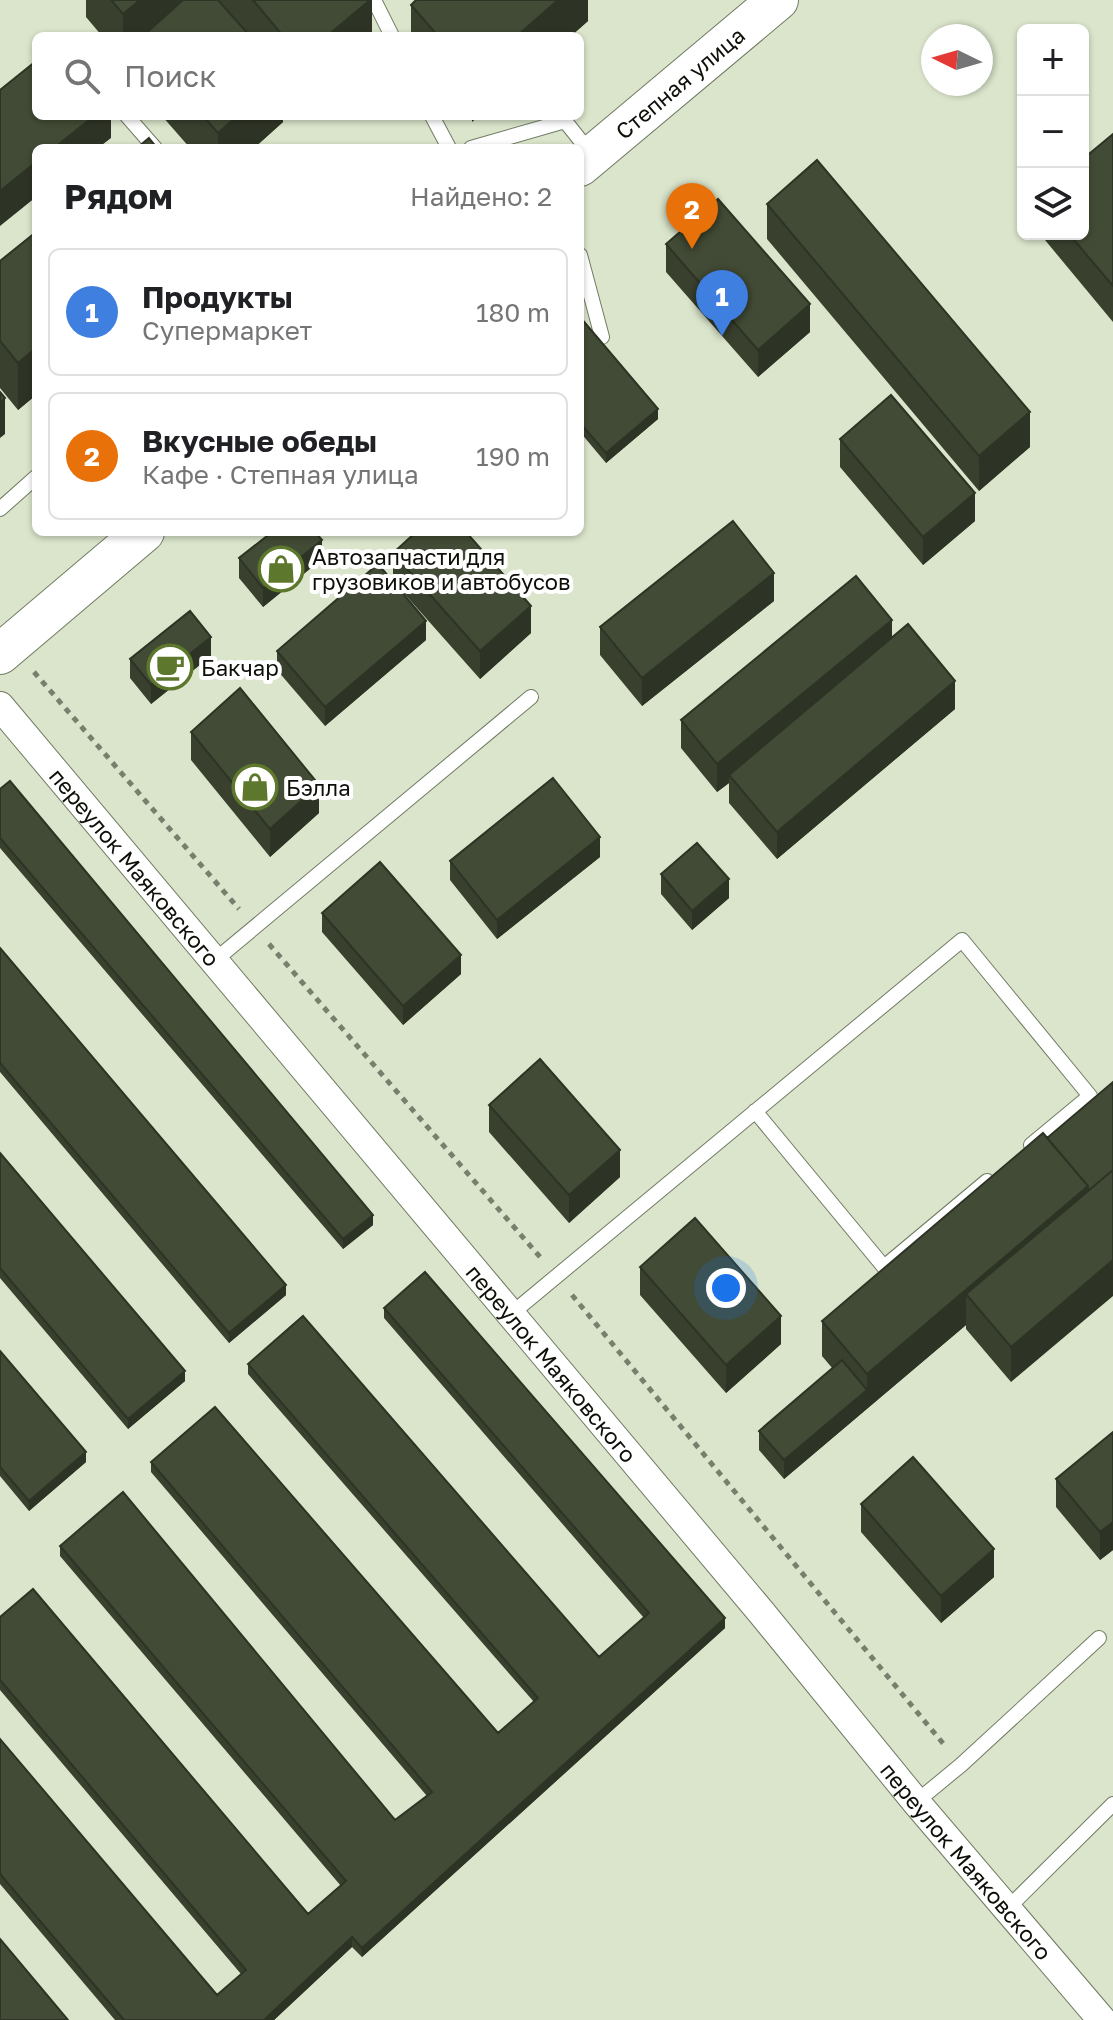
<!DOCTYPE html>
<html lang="ru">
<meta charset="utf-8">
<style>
:root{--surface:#fff;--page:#f6f6f6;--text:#202124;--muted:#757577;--line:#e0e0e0;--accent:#111827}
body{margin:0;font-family:"Golos Text",sans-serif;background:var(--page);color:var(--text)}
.controls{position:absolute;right:24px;top:24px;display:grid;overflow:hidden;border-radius:12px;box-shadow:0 2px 6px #0004}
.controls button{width:72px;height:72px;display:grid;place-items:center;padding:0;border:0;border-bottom:2px solid var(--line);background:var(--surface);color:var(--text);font:40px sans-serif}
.compass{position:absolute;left:921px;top:24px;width:72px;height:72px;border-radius:50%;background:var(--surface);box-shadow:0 2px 6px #0004;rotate:275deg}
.you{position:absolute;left:726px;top:1288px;width:28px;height:28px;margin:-20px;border:6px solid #fff;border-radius:50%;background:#1a73e8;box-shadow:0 0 0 12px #1a73e833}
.badge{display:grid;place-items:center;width:52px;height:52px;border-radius:50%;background:var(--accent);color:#fff;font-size:26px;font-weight:700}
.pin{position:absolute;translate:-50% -66px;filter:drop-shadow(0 2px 4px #0008)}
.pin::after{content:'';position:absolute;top:42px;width:28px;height:24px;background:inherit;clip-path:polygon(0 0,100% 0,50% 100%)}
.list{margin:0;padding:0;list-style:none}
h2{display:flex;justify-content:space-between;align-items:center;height:104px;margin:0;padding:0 32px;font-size:34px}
h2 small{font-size:26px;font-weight:400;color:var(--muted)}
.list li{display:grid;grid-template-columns:52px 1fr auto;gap:24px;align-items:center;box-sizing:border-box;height:128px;margin:0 16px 16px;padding:0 16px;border:2px solid var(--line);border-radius:12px}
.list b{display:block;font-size:30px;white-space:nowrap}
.list p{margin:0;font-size:26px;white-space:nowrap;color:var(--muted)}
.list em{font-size:26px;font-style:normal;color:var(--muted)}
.icon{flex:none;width:44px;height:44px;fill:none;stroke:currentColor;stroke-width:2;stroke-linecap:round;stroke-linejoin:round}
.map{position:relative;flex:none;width:1113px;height:2020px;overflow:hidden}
.search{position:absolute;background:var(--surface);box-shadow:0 2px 6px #0004;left:32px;top:32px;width:552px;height:88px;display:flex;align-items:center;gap:20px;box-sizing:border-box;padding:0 28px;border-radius:12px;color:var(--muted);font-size:30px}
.panel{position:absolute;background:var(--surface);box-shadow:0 2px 6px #0004;left:32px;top:144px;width:552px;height:392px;border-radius:12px}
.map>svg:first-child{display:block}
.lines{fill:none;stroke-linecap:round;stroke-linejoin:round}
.service-casing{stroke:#707b63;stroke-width:16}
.minor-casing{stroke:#707b63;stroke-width:30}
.secondary-casing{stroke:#707b63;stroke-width:42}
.path{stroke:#777f6d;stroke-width:5;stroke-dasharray:6 6;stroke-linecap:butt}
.service{stroke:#fff;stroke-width:14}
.minor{stroke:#fff;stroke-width:28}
.secondary{stroke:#fff;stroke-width:40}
.wall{fill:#39402e}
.shaded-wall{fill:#2e3425}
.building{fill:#424b35;stroke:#2e3425;stroke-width:2}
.labels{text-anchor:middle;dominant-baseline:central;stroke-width:8;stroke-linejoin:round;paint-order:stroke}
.street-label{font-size:22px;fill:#0c1007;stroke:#fff}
.poi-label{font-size:22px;fill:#0c1007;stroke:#fff;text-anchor:start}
</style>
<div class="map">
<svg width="1113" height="2020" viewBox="0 0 1113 2020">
<rect width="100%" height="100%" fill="#dae5cb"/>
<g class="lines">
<g class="service-casing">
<path id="service" d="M374,0L392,36
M127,116L155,148
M432,116L449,148
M471,148L565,121L592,155
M580,255L602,337
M0,509L36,477
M214,961L531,697
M755,1111L884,1267L987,1181
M511,1314L962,940L1090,1096L1031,1145
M916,1802L961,1765L1099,1638
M1007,1909L1113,1804"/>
</g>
<g class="minor-casing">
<g id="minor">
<path id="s1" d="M0,706L761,1612L916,1802L1102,2020"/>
</g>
</g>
<g class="secondary-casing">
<g id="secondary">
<path id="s2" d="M580,166L778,0"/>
<path d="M0,654L144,532"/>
</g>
</g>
<path class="path" d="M34,672L239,909
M269,944L540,1257
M572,1295L946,1747"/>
<use href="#service" class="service"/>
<use href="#minor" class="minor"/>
<use href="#secondary" class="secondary"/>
</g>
<path class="wall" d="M86,0H372V36H102L86,17Z
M588,0V21L571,36H411V5Z
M162,116H283V122L254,148H190Z
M1113,134V322L1040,234H1083Z
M767,204L1030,447L979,491L767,239Z
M36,232V395L18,410L0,388V261Z
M666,244L810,332L758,377L666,272Z
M580,317L658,419L606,463L580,432Z
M840,439L975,521L923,565L840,467Z
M393,553L531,633L480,679L393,581Z
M239,558L322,559L263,607L239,578Z
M774,601L642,706L600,655V627Z
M892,638L955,709L777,859L729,803V783L717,792L681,748V720Z
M426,640L325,726L277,670V651Z
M211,656L151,704L130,678V659Z
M191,732L319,813L270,857L191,760Z
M0,789L373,1225L343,1249L0,848Z
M600,857L497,939L450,880V861Z
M661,874L729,898L692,930L661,894Z
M322,913L461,974L403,1025L322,932Z
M0,948L286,1295L229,1343L0,1072Z
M489,1105L620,1177L569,1223L489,1132Z
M1043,1133L1011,1382L966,1329V1325L784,1479L759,1450V1431L833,1369L822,1356V1321Z
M0,1153L185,1381L128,1429L0,1278Z
M640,1267L781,1344L726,1393L640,1295Z
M384,1308L725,1628L362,1957L352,1947L274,2020H115L0,1884V1739L217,1995L241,1974L0,1690V1617L308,1914L341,1886L60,1556V1546L395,1820L427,1796L151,1472V1462L498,1733L534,1702L248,1374V1364L599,1657L644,1618L384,1318Z
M0,1351L86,1462L29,1511L0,1476Z
M1113,1432V1550L1100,1560L1056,1507V1479Z
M861,1504L994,1577L941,1623L861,1532Z"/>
<path class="shaded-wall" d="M140,0H196L153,36H123V14Z
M370,0H372V36H327Z
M558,0H588V21L571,36H517Z
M94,116H111V138L98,148H54Z
M237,116H283V122L254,148H218V133Z
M472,116H479L472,122Z
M36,162V197L0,226V191Z
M810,304V332L758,377V350Z
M36,348V395L18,410V363Z
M5,398V434L0,438V403Z
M658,409V419L606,463V453Z
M1030,412V447L979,491V456Z
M975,493V521L923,565V537Z
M322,540V559L263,607V588Z
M774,573V601L642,706V678Z
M531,606V633L480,679V651Z
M892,620V648L729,775V783L717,792V764Z
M426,621V640L325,726V707Z
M211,637V656L151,704V685Z
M955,681V709L777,859V832Z
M319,785V813L270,857V829Z
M600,837V857L497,939V920Z
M729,879V898L692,930V911Z
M461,955V974L403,1025V1006Z
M620,1150V1177L569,1223V1195Z
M1088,1186V1194L966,1294V1325L784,1479V1460L867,1390V1374Z
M373,1215V1225L343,1249V1239Z
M1113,1260V1296L1011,1382V1347Z
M286,1285V1295L229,1343V1333Z
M781,1316V1344L726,1393V1365Z
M185,1371V1381L128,1429V1419Z
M86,1452V1462L29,1511V1501Z
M1113,1522V1550L1100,1560V1532Z
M994,1549V1577L941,1623V1596Z
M725,1618V1628L362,1957V1948Z
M352,1937V1947L274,2020H264Z"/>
<path class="building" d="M111,0H140L123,14Z
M183,0H218L250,36H143Z
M253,0H370L327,36H283Z
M416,0H558L517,36H438L411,5Z
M36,61V116H94L54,148H36V162L0,191V90Z
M203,116H237L218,133Z
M1113,134V286L1069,234H1083V159Z
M149,138L157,148H137Z
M817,160L1030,412L979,456L767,204Z
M718,199L810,304L758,350L666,244Z
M36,232V348L18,363L0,341V261Z
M580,317L658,409L606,453L580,423Z
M0,392L5,398L0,403Z
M891,395L975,493L923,537L840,439Z
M733,521L774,573L642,678L600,627Z
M272,532H315L322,540L263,588L239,558Z
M416,532H466L531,606L480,651L393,553Z
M378,564L426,621L325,707L277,651Z
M856,576L892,620L717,764L681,720Z
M190,611L211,637L151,685L130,659Z
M908,624L955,681L777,832L729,775Z
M240,688L319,785L270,829L191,732Z
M553,778L600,837L497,920L450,861Z
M10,781L373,1215L343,1239L0,838V789Z
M697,843L729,879L692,911L661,874Z
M380,862L461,955L403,1006L322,913Z
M0,948L286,1285L229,1333L0,1063Z
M540,1059L620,1150L569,1195L489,1105Z
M1113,1082V1170L1088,1191V1186L1047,1138Z
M1043,1133L1088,1186L867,1374L822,1321Z
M0,1153L185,1371L128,1419L0,1268Z
M1113,1170V1260L1011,1347L966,1294Z
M695,1218L781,1316L726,1365L640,1267Z
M425,1272L725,1618L362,1948L352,1937L264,2020H124L0,1874V1739L217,1995L246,1970L0,1680V1617L33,1589L308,1914L346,1881L60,1546L123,1492L395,1820L432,1792L151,1462L215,1407L498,1733L538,1698L248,1364L303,1316L599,1657L649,1613L384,1308Z
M0,1351L86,1452L29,1501L0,1467Z
M842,1360L867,1390L784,1460L759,1431Z
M1113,1432V1522L1100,1532L1056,1479Z
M913,1457L994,1549L941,1596L861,1504Z
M0,1939L68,2020H0Z"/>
<defs>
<g id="shop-ring" transform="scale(2.3)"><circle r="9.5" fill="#fff" stroke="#5d782c" stroke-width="1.5"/><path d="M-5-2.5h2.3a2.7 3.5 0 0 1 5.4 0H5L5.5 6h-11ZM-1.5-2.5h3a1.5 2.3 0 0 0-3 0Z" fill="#5d782c"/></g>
<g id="cafe-ring" transform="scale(2.3)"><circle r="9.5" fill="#fff" stroke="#5d782c" stroke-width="1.5"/><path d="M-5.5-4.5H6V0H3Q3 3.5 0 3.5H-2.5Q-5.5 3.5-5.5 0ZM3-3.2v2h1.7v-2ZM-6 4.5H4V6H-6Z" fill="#5d782c"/></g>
</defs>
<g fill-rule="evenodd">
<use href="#shop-ring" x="281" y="569"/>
<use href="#cafe-ring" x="170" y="667"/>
<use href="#shop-ring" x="255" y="787"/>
</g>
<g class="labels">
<g class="street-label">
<text stroke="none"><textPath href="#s2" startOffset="130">Степная улица</textPath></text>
<text stroke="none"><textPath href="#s1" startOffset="210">переулок Маяковского</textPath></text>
<text stroke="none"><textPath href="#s1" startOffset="858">переулок Маяковского</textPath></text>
<text stroke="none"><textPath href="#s1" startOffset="1506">переулок Маяковского</textPath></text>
</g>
<g class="poi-label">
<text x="312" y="556">Автозапчасти для<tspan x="312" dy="25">грузовиков и автобусов</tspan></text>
<text x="201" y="667">Бакчар</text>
<text x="286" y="787">Бэлла</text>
</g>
</g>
</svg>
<div class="controls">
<button>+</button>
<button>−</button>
<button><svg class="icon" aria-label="layers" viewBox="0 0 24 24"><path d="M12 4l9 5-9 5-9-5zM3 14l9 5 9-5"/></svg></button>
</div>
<svg class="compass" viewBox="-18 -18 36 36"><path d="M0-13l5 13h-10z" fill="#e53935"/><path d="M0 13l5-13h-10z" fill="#757577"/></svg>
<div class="you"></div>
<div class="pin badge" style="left:722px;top:336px;background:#3f7fe0">1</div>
<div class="pin badge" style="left:692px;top:249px;background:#e8710a">2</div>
<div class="search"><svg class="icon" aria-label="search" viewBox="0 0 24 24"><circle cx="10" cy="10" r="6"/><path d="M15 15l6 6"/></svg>Поиск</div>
<section class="panel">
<h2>Рядом<small>Найдено: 2</small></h2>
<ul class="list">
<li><span class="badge" style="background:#3f7fe0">1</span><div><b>Продукты</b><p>Супермаркет</p></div><em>180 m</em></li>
<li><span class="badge" style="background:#e8710a">2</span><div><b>Вкусные обеды</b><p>Кафе · Степная улица</p></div><em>190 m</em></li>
</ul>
</section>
</div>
